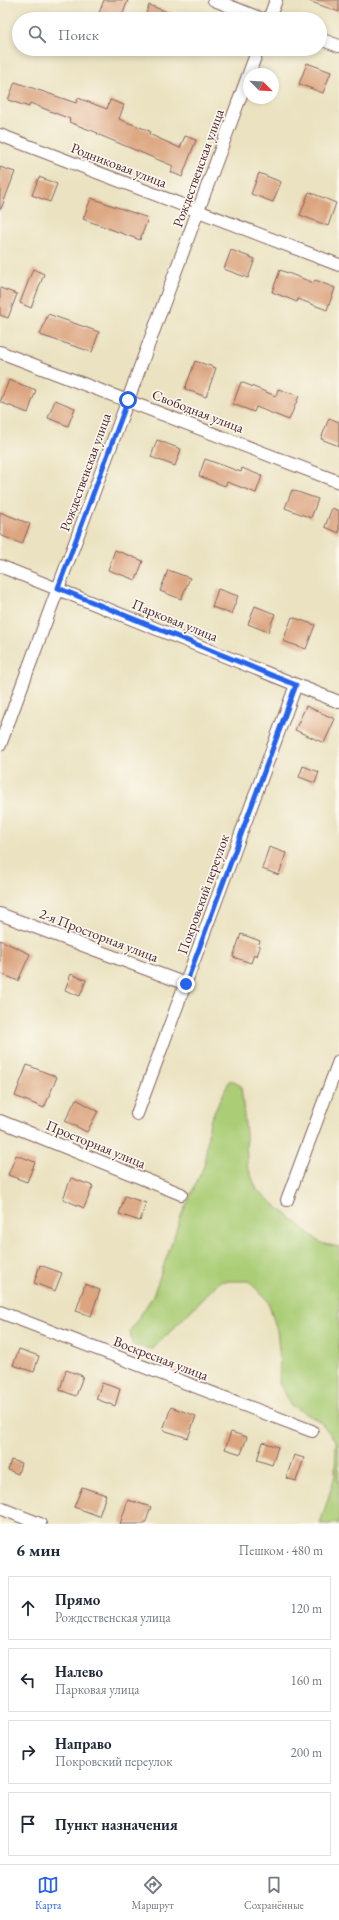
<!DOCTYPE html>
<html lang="ru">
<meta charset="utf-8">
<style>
:root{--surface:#fff;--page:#f6f6f7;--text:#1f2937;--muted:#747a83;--line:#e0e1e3;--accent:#2563eb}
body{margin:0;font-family:"EB Garamond",serif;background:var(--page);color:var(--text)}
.compass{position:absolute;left:243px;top:68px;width:36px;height:36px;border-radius:50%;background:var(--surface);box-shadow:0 2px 6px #0003;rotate:114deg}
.stop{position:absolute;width:12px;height:12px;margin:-9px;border:3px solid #2563eb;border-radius:50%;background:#fff}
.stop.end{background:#2563eb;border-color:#fff;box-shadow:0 1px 4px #0008}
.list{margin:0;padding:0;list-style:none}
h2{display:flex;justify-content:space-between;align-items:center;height:52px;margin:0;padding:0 16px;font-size:17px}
h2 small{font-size:13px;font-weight:400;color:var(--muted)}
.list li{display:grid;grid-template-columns:26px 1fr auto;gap:12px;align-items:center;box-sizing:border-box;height:64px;margin:0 8px 8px;padding:0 8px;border:1px solid var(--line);border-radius:0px}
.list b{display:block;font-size:15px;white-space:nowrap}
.list p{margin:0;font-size:13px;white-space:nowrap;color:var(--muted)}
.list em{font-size:13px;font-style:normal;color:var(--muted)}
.icon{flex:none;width:22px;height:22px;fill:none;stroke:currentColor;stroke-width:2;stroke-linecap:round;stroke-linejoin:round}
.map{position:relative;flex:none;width:339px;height:1524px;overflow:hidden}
.search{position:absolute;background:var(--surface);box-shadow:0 2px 6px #0003;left:12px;right:12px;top:12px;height:44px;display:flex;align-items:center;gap:10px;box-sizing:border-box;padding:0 14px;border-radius:22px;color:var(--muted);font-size:15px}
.sheet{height:340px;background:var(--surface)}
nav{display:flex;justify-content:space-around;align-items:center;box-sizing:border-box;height:56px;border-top:1px solid var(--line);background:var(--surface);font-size:11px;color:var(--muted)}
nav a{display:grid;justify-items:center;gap:2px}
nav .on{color:var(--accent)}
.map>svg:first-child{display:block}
.green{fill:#aacd76;stroke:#7a7650}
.building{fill:#dca47f}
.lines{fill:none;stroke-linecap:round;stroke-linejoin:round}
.minor-casing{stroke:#82635f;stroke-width:14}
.minor{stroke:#fff;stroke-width:12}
.route{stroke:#2563eb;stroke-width:5}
.labels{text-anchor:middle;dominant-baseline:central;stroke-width:3.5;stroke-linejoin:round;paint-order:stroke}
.street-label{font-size:14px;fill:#4a1f2b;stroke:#fbf7ec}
</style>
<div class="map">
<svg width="339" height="1524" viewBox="0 0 339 1524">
<rect width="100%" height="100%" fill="#fbf7ec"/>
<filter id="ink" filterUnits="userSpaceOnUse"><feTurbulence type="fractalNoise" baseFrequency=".025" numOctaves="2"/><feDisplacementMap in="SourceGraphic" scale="8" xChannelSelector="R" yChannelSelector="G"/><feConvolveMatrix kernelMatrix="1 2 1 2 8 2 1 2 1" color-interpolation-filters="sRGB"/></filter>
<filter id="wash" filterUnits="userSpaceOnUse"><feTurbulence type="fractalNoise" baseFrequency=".012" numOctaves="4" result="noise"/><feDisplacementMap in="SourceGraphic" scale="16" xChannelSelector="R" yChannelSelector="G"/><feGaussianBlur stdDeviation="0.9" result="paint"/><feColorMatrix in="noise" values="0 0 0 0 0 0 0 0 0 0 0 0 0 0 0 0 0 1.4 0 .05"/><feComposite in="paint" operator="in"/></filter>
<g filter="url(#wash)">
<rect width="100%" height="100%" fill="#eae2c0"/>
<path class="green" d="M230,1080L241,1086L246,1134L247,1165L257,1190L321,1243L339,1247V1524H320L335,1476L336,1442L321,1422L290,1405L279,1383L280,1359L277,1330L268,1301L249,1281H220L153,1349L132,1345L130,1331L153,1296L181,1216L204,1166L210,1121Z"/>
<g id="blocks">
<path class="building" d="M104,0H128L121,19H115L99,13Z
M309,0H339V12L309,1Z
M149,5L183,18V19H144Z
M307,63L331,72L323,93L299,84Z
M15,82L76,103L78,98L107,109L110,100L124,105L119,119L150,131L149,134L180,148L185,136L196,140L182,177L171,172L173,166L97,134L98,133L69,122L70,119L30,103L29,107L8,100Z
M0,167L15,172L1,209H0Z
M259,173L281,182L273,202L251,194Z
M39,177L57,184L50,202L32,195Z
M309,192L336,203L328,226L300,215Z
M91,198L148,218L140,240L83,219Z
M231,250L255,259L248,278L224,269Z
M33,269L44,274L31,308L20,303Z
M280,270L314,283L315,280L335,288L327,310L298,299L297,302L272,292Z
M0,288L17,294L8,318L0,315Z
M48,314L99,332L92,352L40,335Z
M195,361L216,368L206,397L185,389Z
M9,380L36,390L28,413L0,402Z
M241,382L276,396L278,389L299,396L289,420L256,407L254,412L233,404Z
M55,400L75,408L68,426L48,418Z
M329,418L339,422V446L321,439Z
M157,440L181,449L175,466L151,457Z
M205,459L241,472L242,468L262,476L256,493L227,482L225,486L199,476Z
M292,490L318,499L311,518L285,508Z
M332,508L339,511V533L325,527Z
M0,512L30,524L22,544L0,535Z
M115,550L143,561L136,580L108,570Z
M168,570L190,578L181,599L160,591Z
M218,589L238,596L231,614L212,607Z
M255,606L275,614L268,632L248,624Z
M292,617L315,625L306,649L283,641Z
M306,706L335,719L324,743L295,730Z
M303,766L319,772L315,783L299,777Z
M269,847L286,853L279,875L262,869Z
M241,934L260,941L258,946L260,947L257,956L254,954L251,963L233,957Z
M0,940L30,954L18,981L0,973Z
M71,974L86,980L80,996L65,990Z
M27,1065L57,1077L44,1108L15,1096Z
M76,1099L98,1111L87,1132L65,1121Z
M16,1155L35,1162L27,1182L8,1175Z
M71,1178L93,1186L84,1208L63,1199Z
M125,1196L146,1203L140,1221L119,1214Z
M40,1265L62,1273L55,1291L34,1283Z
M85,1284L100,1290L91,1316L76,1311Z
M19,1349L39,1356L34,1372L13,1365Z
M66,1370L83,1376L76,1396L60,1390Z
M102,1383L120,1389L115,1406L96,1399Z
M171,1407L196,1416L188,1438L163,1430Z
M231,1432L247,1437L241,1454L225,1449Z
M263,1442L278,1447L272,1465L257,1460Z
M294,1455L304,1458L296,1481L286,1478Z
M11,1460L21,1463L18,1474L8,1470Z
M82,1487L106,1495L99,1516L74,1507Z
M128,1500L151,1507L145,1524H120Z"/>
</g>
</g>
<g filter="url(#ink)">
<use href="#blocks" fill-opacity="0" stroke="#82635f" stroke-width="1"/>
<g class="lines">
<g class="minor-casing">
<path id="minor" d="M214,0L262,19
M269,19L276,0
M320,39L339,46
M0,135L339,265
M0,352L339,482
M0,566L339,702
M0,745L258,49
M0,914L186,984
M137,1114L296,685
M0,1121L181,1194
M287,1200L339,1061
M0,1312L312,1431
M0,1508L40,1524"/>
</g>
<use href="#minor" class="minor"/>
</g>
</g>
<g class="lines" filter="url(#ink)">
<path class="route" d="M128,400L58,588L296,685L186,984"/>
</g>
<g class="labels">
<g class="street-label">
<text transform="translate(119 165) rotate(21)">Родниковая улица</text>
<text transform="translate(198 168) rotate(-70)">Рождественская улица</text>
<text transform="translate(198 411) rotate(21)">Свободная улица</text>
<text transform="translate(85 472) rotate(-70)">Рождественская улица</text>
<text transform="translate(175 620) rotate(22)">Парковая улица</text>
<text transform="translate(203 894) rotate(-70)">Покровский переулок</text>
<text transform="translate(99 935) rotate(21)">2-я Просторная улица</text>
<text transform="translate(96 1144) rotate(22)">Просторная улица</text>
<text transform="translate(161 1358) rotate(21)">Воскресная улица</text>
</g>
</g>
</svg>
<svg class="compass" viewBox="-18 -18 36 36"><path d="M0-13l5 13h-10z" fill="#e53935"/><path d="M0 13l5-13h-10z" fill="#747a83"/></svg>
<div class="stop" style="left:128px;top:400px"></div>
<div class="stop end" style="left:186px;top:984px"></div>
<div class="search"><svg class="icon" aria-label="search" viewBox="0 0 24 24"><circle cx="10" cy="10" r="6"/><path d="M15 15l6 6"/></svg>Поиск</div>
</div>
<section class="sheet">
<h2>6 мин<small>Пешком · 480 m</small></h2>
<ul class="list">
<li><svg class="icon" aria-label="ahead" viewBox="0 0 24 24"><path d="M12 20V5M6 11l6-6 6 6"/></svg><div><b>Прямо</b><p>Рождественская улица</p></div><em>120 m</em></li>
<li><svg class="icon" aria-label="left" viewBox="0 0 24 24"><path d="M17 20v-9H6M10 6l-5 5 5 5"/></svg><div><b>Налево</b><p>Парковая улица</p></div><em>160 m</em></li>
<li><svg class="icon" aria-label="right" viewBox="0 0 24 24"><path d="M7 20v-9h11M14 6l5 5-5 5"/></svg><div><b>Направо</b><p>Покровский переулок</p></div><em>200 m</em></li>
<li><svg class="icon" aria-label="arrive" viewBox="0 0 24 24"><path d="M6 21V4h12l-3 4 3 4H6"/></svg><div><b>Пункт назначения</b></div></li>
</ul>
</section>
<nav>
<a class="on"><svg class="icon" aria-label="map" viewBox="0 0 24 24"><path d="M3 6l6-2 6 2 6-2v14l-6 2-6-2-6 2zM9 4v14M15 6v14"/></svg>Карта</a>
<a><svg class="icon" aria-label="directions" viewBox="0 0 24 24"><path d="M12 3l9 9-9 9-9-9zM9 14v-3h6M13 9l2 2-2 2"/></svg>Маршрут</a>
<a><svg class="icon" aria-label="saved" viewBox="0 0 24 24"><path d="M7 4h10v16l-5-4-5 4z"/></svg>Сохранённые</a>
</nav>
